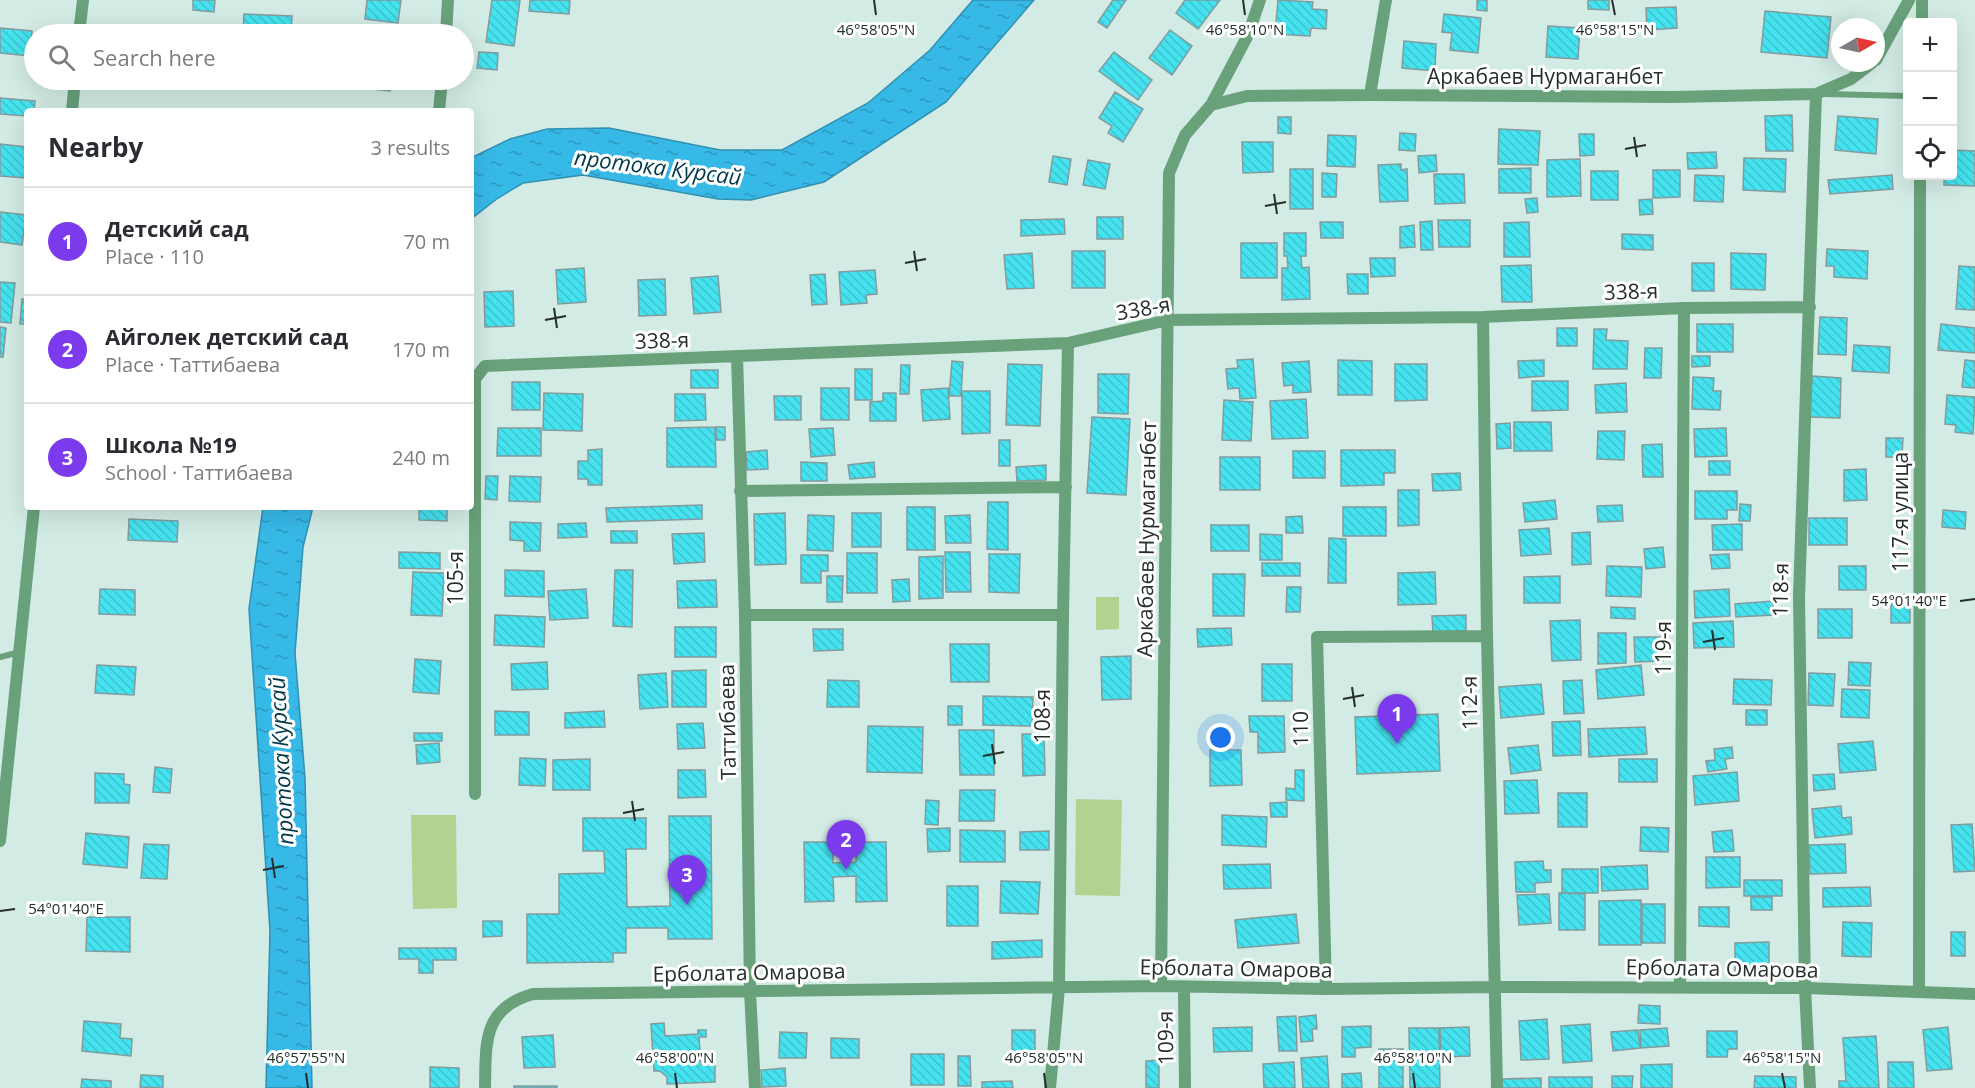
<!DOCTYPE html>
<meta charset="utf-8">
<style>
:root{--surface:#fff;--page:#f7f7f7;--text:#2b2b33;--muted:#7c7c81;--line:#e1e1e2;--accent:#7c3aed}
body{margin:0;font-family:"Open Sans",sans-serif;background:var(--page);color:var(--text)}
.controls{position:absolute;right:18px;top:18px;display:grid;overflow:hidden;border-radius:6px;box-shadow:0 6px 24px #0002}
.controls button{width:54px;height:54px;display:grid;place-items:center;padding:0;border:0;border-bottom:2px solid var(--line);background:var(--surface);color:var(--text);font:30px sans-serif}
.compass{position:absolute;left:1831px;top:18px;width:54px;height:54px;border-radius:50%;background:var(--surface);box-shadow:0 6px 24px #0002;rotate:81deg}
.you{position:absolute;left:1221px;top:738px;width:21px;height:21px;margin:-15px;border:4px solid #fff;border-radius:50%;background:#1a73e8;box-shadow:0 0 0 9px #1a73e833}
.badge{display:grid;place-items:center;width:39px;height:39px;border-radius:50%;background:var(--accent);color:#fff;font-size:20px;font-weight:700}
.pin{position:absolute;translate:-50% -50px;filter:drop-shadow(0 2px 3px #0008)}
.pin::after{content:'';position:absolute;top:32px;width:21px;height:18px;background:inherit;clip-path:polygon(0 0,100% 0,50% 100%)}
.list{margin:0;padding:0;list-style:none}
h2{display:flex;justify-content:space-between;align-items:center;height:78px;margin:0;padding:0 24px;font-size:26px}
h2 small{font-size:20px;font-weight:400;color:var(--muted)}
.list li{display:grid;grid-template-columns:39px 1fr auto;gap:18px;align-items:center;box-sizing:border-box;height:108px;padding:0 24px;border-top:2px solid var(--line)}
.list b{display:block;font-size:22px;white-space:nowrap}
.list p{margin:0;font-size:20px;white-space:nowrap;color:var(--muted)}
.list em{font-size:20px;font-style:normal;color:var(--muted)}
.icon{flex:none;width:33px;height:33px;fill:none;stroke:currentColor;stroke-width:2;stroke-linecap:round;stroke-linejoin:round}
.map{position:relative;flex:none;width:1975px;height:1088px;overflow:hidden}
.search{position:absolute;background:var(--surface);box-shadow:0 6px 24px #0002;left:24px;top:24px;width:450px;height:66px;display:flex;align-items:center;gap:15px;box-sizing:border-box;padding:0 21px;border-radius:33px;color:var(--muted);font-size:22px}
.panel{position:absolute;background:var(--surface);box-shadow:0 6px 24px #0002;left:24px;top:108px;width:450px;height:402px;border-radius:6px}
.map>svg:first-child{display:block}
.park{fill:#b2d28f}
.water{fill:url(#water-ripples);stroke:#328fb0;stroke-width:1.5}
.building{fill:url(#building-back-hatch);stroke:#839b9d;stroke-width:1.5}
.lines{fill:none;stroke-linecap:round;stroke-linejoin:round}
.lane{stroke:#68a17a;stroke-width:6}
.street{stroke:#68a17a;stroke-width:12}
.ticks{fill:none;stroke:#252e2c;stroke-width:2}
.labels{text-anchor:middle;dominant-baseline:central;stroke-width:6;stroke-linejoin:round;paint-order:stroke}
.street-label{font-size:21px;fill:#252e2c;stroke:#fff}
.water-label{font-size:22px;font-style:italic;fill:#00394c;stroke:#fff}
.ticks-label{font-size:15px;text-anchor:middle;fill:#252e2c;stroke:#fff;stroke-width:6;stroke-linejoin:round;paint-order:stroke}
</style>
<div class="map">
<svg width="1975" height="1088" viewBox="0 0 1975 1088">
<defs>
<pattern id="water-ripples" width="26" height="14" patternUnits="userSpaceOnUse" patternTransform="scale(1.5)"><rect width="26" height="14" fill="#37b9e8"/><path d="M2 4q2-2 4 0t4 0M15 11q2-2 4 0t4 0" fill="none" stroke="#2e97bc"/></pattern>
<pattern id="building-back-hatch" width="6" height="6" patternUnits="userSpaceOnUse" patternTransform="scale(1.5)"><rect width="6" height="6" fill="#45e3ef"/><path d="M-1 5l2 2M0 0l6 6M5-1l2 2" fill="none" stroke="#3cc3cd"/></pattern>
</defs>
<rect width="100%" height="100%" fill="#d2ebe4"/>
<path class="park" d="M1096,597H1119V629L1096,630Z
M1076,799L1122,800L1120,896L1075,895Z
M411,815H456L457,908L413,909Z"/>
<path class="water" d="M973,0H1034L946,102L824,182L751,200L718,199L583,175L523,183L498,198L471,219V158L510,139L547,129L609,128L720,150H782L868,103L930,50Z
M263,507H313L303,547L295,653L305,778L312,1088H266L270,931L249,609Z"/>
<path class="building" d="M193,0H215L214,12L193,10Z
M367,0H401L398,23L365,19Z
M492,0H520L514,46L486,42Z
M530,0H570L569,14L529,11Z
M1113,0H1126L1107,28L1098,22Z
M1185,0H1220L1198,29L1176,13Z
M1278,0L1313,2L1312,9L1327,10L1326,29L1311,28L1310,36L1275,34Z
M1477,0H1487V11L1477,10Z
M1588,0H1609V10L1588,9Z
M1676,7L1677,28L1647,30L1646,8Z
M1765,11L1831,17L1827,58L1761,52Z
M244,14L292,16L291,34H243Z
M1444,14L1481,18L1478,53L1450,50L1452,33L1442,32Z
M1548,26L1580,28L1578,59L1546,57Z
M0,28L32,31L30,56L0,53Z
M1170,30L1192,46L1172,75L1149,58Z
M317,32L335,33V34H317Z
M1404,41L1436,44L1435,71L1402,68Z
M479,52L498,53L497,70L477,68Z
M1114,52L1152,80L1138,100L1099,71Z
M345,80H391L390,91L344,86Z
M1115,92L1143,109L1123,142L1108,133L1112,126L1099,118Z
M0,98L35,101L34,111H27V116L0,114Z
M1792,115L1793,151H1766L1765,116Z
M1838,116L1878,119L1876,154L1835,150Z
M1278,117H1291V134L1278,133Z
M1499,129L1540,131L1538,165L1498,164Z
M1400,133L1416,134L1415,151L1399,150Z
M1579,134H1594V155L1580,156Z
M1328,135L1356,136L1355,167L1327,166Z
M1242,142H1273V172L1243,173Z
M0,144L27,147L26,178L0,176Z
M1952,150L1975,151V186L1944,185V176H1952Z
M1716,152L1717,168L1688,169L1687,153Z
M1436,155L1437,171L1419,173L1418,156Z
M1053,156L1071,159L1067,185L1049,182Z
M1744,158L1786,159L1785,192L1743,190Z
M1580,159L1581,196L1547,197V160Z
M1088,160L1110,164L1105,189L1083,185Z
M1401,164V170L1407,169L1408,201L1380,202L1378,165Z
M1531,168V193H1499V169Z
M1290,169H1313V209H1290Z
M1653,170H1680V197L1653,198Z
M1591,171H1618V200H1591Z
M1322,173L1337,174L1336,197H1322Z
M1434,174H1464L1465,203L1435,204Z
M1695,175L1724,176L1723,202L1694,201Z
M1892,175L1893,189L1830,194L1828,180Z
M1537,198L1538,212L1527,213L1525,199Z
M1652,199L1653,214L1640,215L1639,200Z
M0,212L26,215L22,245L0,242Z
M1097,217H1123V239H1097Z
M1064,219L1065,234L1021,236V220Z
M1438,220H1470V247H1439Z
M1432,221L1433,250H1421L1420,222Z
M1320,222H1343V238H1321Z
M1529,222L1530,257H1504V223Z
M1414,225L1415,247L1400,248V227Z
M1284,233H1306V256H1301L1302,268L1309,267L1310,299L1282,300V268H1288L1287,256H1284Z
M1622,234L1653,235V250L1622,249Z
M1241,243H1277V278H1241Z
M1827,249L1868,251L1867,279L1834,277V266H1826Z
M1072,251H1105V288H1072Z
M1032,253L1034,288L1007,289L1004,255Z
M1731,253L1766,254L1765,290L1731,289Z
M1370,258H1395V276L1371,277Z
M1692,263H1714V291H1692Z
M1531,265L1532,302H1502L1501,266Z
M1959,266L1975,267V310L1956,309Z
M584,268L586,302L558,304L556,270Z
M875,270L877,294L866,295L867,303L841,305L839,272Z
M825,274L827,304L812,305L810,275Z
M1347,274H1368V294H1348Z
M718,276L721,312L694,314L691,278Z
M665,279L666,315L639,316L638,280Z
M0,282L15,283L11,323L0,322Z
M513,291L514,326L485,327L484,292Z
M22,299H27V324H20Z
M1820,317L1847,318L1846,355L1818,354Z
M1697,324H1733V352H1697Z
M1941,324L1975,328V353L1938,350Z
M0,327L6,328L3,357H0Z
M1557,328H1577V346H1557Z
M1594,329H1607L1606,340L1628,341L1627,369H1593Z
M1854,345L1890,347L1889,373L1852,371Z
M1645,348H1662L1661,378H1644Z
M1692,356H1710V366L1692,367Z
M1253,359L1256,398L1240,399L1239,388L1228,389L1226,369L1238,368L1237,360Z
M1338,360L1372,361V395H1338Z
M1544,360V376L1519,378L1518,361Z
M1965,360L1975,361V388L1962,387Z
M952,361L963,362L961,396H949Z
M1309,361L1311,392L1293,393V385L1284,386L1282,363Z
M1008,364L1042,365L1040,426L1006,425Z
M1395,364H1427V400L1395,401Z
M901,365H910L909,394H900Z
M855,369H872V400H855Z
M691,370H718V388H691Z
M1098,374H1129L1128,414L1098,413Z
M1812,376L1841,378L1840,418L1810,417Z
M1693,377L1714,378L1713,391H1721L1720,410L1692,409Z
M1532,381H1568V410L1532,411Z
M512,382H540V410H512Z
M1626,383L1627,412L1596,413L1595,385Z
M821,388H849V420H821Z
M948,388L950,419L923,421L921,390Z
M962,391H990V433L962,434Z
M544,393L583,394L582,431L543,430Z
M883,393H896V421H870V402L883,401Z
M675,394H705L706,420L675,421Z
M1947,395L1975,397L1973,434L1955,432L1956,425L1945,424Z
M774,396H801V420H775Z
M1306,399L1308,438L1272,439L1270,401Z
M1224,400L1253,402L1251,441L1222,440Z
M1092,417L1130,419L1126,495L1087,493Z
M1514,422H1551L1552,451H1514Z
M1510,423L1511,448L1497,449L1496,424Z
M715,427L716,467H667V428Z
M716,427H725V440H716Z
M498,428H541V456H497Z
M833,428L835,455L811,457L809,429Z
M1726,428L1727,456L1695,457L1694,429Z
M1598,431H1625L1624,460L1597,459Z
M1886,438H1903L1902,455H1907L1906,496H1895V457H1886Z
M999,440H1010V466H999Z
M1662,444L1663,477H1643L1642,445Z
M602,449V485H588V479H578V461H588V450Z
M767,450L768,469L747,470L746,452Z
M1341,450H1395V473H1384V485L1341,486Z
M1293,451H1325V478H1293Z
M1220,457H1260V490H1220Z
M1709,461H1730V475H1709Z
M801,462L827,463V481H801Z
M874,462L875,477L850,479L848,465Z
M1046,465V480L1017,481L1016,467Z
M1866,469L1867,500L1844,501V470Z
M1460,473L1461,490L1433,491L1432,474Z
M486,476H498L497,500L485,499Z
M510,476L541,477L540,502L509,501Z
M1398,490H1419V525L1398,526Z
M1695,491H1737V510H1727V519H1695Z
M1555,500L1557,519L1525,522L1523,503Z
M988,502H1008V550L987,549Z
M1740,504L1751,505L1750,521H1739Z
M702,505V519L607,522L606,508Z
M1622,505L1623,521L1598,522L1597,506Z
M419,507H447V521L419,520Z
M907,507H935V550H907Z
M1343,507H1386V536H1343Z
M1943,510L1966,512L1965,529L1942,527Z
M785,513L786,564L755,565L754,514Z
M852,513H881V547H852Z
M808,515L834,516L833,551L807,550Z
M970,515L971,543H946L945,516Z
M1302,516L1303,533H1286V517Z
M1809,518H1847V545H1809Z
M129,519L178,521L177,542L128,540Z
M510,522L541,523L540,551H524V541L510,540Z
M586,523L587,537L558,538V524Z
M1742,524V550H1713L1712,525Z
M1211,525H1249V551H1211Z
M1549,528L1551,554L1521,556L1519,530Z
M611,531H637V543H611Z
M1590,532L1591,564L1572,565V533Z
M704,533L705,562L674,564L672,534Z
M1260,534L1282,535V560H1260Z
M1329,538L1346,539V583H1328Z
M1663,547L1665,567L1646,569L1644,549Z
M399,552L440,553V569L399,568Z
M945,552H970L971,592H946Z
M847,553H877V593H847Z
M989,554H1020L1019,593L989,592Z
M1729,554L1730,568L1712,569L1710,555Z
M801,555H828V571H821V583H801Z
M943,556V598L919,599V557Z
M1262,563H1300V576H1262Z
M1607,566L1642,567L1641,597L1606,596Z
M1839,566H1866V590H1839Z
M505,570L544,571V597L505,596Z
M615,570H633L632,627L613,626Z
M413,572L444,573L442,616L411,615Z
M1435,572L1436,604L1398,605V573Z
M1213,574H1245L1244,616H1213Z
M827,576H843L842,602H827Z
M1560,576V603H1524V577Z
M909,579L910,601L893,602L892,580Z
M716,580L717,607L678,608L677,581Z
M1287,587H1301L1300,612H1286Z
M100,589L135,590V615L99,614Z
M586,589L588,618L550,620L548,591Z
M1729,589L1730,616L1695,618L1694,591Z
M1891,595H1910V623H1891Z
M1773,601L1774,615L1736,617L1735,604Z
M1611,607L1635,608V619L1611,618Z
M1818,609H1852V638H1818Z
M495,615L545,617L544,647L494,645Z
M1466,615V631L1433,632L1432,616Z
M1580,620L1581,660L1552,661L1550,621Z
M1733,621L1734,647L1694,648L1693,623Z
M675,627H716V657H675Z
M1231,628L1232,645L1198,647L1197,629Z
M813,629H843V650L814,651Z
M1598,633H1626V663L1598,664Z
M1634,637H1663V661L1635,662Z
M950,644H989V682H951Z
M1131,656V699L1102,700L1101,657Z
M415,659L441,661L439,694L413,692Z
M547,662L548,689L512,690L511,664Z
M1849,662L1871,663L1870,686L1848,685Z
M1262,664H1292V701H1262Z
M97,665L136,667L134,695L95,693Z
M1641,665L1644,695L1598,699L1596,670Z
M706,670V707H672V671Z
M666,673L668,707L640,709L638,675Z
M1809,673L1835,674L1833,706L1808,705Z
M1734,679L1772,680L1771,705L1733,704Z
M828,680L859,681V707H827Z
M1582,680L1584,713L1564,714L1563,681Z
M1541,684L1544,714L1501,718L1499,687Z
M1842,689L1870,690L1869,718L1841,717Z
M983,696L1033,697L1032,726L983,725Z
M948,706H962V725H948Z
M1746,710H1767V725H1746Z
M495,711L529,712V735H495Z
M604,711L605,727L565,728V713Z
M1438,714L1440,771L1357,774L1355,717Z
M1249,716H1284L1285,752L1258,753V732H1250Z
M1580,721L1581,755L1553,756L1552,722Z
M703,723L705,748L678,749L677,724Z
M868,726L923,727L922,773L867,772Z
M1645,727L1647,754L1589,757L1588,729Z
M959,730H994V775H960Z
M414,733H442V741H414Z
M1022,734H1044L1045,775L1023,776Z
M1873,741L1876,770L1840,773L1838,744Z
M439,743L440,762L417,764L416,745Z
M1538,745L1541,770L1511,774L1508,748Z
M1732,747L1733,758L1725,759L1727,769L1708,772L1706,761L1715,760L1714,749Z
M1210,750H1241L1242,785L1210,786Z
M520,758L546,759L545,786L519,785Z
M590,759V790H553V760Z
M1619,759H1657V782H1619Z
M155,767L172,769L170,793L153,792Z
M678,770H705L706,797L678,798Z
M1295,770H1304V801L1286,800V788L1295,789Z
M1737,772L1739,801L1695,805L1693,776Z
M95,773L124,774V784L130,785L129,803H95Z
M1834,774L1835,789L1814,791L1813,775Z
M1537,780L1539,813L1505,814L1504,781Z
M960,790H995L994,821H959Z
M1558,793H1587V827H1558Z
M926,800L939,801L938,825L925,824Z
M1287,802V817H1271L1270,803Z
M1841,806L1842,818L1851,817L1852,834L1815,838L1812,809Z
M1222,815L1267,817L1266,847L1222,845Z
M669,816H711L712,939H668V928H626V953H613V962L527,963V914H559V874L605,873L604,851H583V818H646V849H626L627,907L670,906Z
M1972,824L1975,871L1954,872L1951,825Z
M1641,827L1669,828L1668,852L1640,851Z
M950,828V851L928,852L927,829Z
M960,830L1005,831V862H960Z
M1732,830L1734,851L1714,852L1712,832Z
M1049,831V850H1020V832Z
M86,833L129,837L127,868L83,864Z
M804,842H833V863L856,862V842H886L887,901L856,902V876L833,877L834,901L805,902Z
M144,844L169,845L167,879L141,878Z
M1845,844L1846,873L1810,874L1809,845Z
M1706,857H1740V887L1706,888Z
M1543,861L1544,870H1551V882L1535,883V892H1516L1515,862Z
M1270,864L1271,888L1224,889L1223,865Z
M1647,865L1648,889L1602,891L1601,867Z
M1562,869H1598V893H1562Z
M1744,880H1782V896H1744Z
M1001,881L1040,882L1038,914L1000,913Z
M947,886H978V926H947Z
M1870,887L1871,906L1823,907V888Z
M1559,893L1585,894V930H1559Z
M1549,894L1551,923L1519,925L1517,895Z
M1751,897H1772V910H1751Z
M1641,900V945H1599V901Z
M1642,904H1665V943H1642Z
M1699,907H1729V927L1699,926Z
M1296,914L1299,943L1238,948L1235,920Z
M87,917H130V952L86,951Z
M483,921H502V936L483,937Z
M1843,922L1872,923L1871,957L1842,956Z
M1951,932H1965V956H1951Z
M1042,940V957L992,959V942Z
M1769,942V973H1735V943Z
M399,948H456V960H433V973H419V959H399Z
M1639,1005L1660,1006V1024L1638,1023Z
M1316,1015L1317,1029H1312L1313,1041L1301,1042L1299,1017Z
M1296,1016L1297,1051H1279L1277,1017Z
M1547,1019L1549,1059L1521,1060L1519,1021Z
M84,1021L121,1024L120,1038L132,1039L131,1056L82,1051Z
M664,1023L665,1036L698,1034V1030H706V1037H699L701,1065L715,1064V1082L667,1084V1077L660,1071H654L651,1024Z
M1590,1024L1592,1061L1563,1063L1561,1026Z
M1371,1026V1047L1355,1048V1057H1342V1027Z
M1252,1027V1051L1214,1052L1213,1028Z
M1469,1027L1470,1056L1441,1057L1440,1028Z
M1948,1027L1952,1069L1927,1071L1923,1030Z
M1409,1028H1439L1440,1088H1410Z
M1667,1028L1669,1046L1641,1048L1640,1030Z
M1012,1030H1035V1052H1012Z
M1638,1030L1640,1048L1613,1051L1611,1032Z
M1707,1031H1737V1049H1728L1727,1057H1707Z
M780,1032L807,1033L806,1058H779Z
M553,1035L555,1067L524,1068L522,1037Z
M1876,1036L1879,1088H1839V1081H1846L1843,1038Z
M831,1038L859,1039V1058H831Z
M1379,1049H1403V1088H1379Z
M911,1054H944V1085H911Z
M958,1056H970L971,1086H958Z
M1327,1056L1329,1088H1303L1301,1058Z
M1159,1060V1088H1146V1061Z
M1294,1062L1295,1088H1264L1263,1064Z
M1888,1062H1913L1914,1088H1888Z
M1672,1064V1088H1641V1065Z
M430,1067L459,1068V1088H430Z
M785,1068L786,1086L762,1087L761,1070Z
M1361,1073L1362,1088H1342V1074Z
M141,1075L163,1076V1088L140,1087Z
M1612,1076H1633L1632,1088H1612Z
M1755,1076L1796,1077V1088H1754Z
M1549,1077H1592V1088H1549Z
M1541,1078V1088H1502L1501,1079Z
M82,1079L111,1081V1088H81Z
M1012,1081L1013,1088H982V1082Z
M514,1086H557V1088H514Z"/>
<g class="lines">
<path class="lane" d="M1826,94L1908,96
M0,657L20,652"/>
<path class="street" d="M1922,22V0
M79,34L83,0
M446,34L448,0
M1876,60L1909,0
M1370,95L1386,0
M1211,105L1247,96L1370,95L1673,97L1816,94L1851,79L1872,63
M72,111L75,80
M439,111L442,80
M1483,317L1487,636L1497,1088
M737,356L745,615L750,991L755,1088
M740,491L1066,487
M745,615H1063
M475,794V379L485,366L1068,343L1168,320L1483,317L1684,308L1810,307
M0,841L34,507
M1161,986L1169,173L1185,135L1211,105L1248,35L1260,0
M1184,987L1185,1088
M1680,987L1684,308
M1326,989L1317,637L1487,636
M1919,992L1920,176
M485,1088C486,1044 482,1008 533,994L1161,986L1326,989L1495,987L1805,988L1975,994
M1050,1088L1059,988L1063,615L1068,343
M1810,1088L1805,988L1799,597L1816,94"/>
</g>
<path class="ticks" d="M874,0L876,15M1243,0L1245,15M1612,0L1615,15M1634,137L1637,157M1625,149L1646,145M1274,194L1277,214M1265,206L1286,202M914,251L917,271M905,263L926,259M554,308L557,328M545,320L566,316M1960,601L1975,599M1712,630L1715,650M1703,642L1724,638M1352,687L1355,707M1343,699L1364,695M992,744L995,764M983,756L1004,752M632,801L635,821M623,813L644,809M272,858L275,878M263,870L284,866M0,911L15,909M306,1073L308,1088M675,1073L677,1088M1044,1073L1046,1088M1413,1073L1415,1088M1782,1073L1785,1088"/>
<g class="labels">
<g class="street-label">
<text x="1545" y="76">Аркабаев Нурмаганбет</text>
<text transform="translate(1631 291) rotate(-2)">338-я</text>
<text transform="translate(1143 308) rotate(-10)">338-я</text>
<text transform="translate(662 340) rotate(-2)">338-я</text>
<text transform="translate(1900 512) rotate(-90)">117-я улица</text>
<text transform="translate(1146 539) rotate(-89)">Аркабаев Нурмаганбет</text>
<text transform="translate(455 578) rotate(-90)">105-я</text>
<text transform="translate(1780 590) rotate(-89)">118-я</text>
<text transform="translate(1663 648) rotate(-90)">119-я</text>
<text transform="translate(1469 703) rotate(-91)">112-я</text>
<text transform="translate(1042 716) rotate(-90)">108-я</text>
<text transform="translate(727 722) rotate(-91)">Таттибаева</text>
<text transform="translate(1300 729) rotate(-91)">110</text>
<text transform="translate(1236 968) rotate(1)">Ерболата Омарова</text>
<text transform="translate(1722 968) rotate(1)">Ерболата Омарова</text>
<text transform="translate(749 972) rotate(-1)">Ерболата Омарова</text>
<text transform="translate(1165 1038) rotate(-91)">109-я</text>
</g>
<g class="water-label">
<text transform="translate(658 166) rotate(7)">протока Курсай</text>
<text transform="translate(280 761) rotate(-93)">протока Курсай</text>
</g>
</g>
<g class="ticks-label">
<text x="876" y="35">46°58'05"N</text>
<text x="1245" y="35">46°58'10"N</text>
<text x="1615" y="35">46°58'15"N</text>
<text x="1909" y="606">54°01'40"E</text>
<text x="66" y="914">54°01'40"E</text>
<text x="306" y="1063">46°57'55"N</text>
<text x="675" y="1063">46°58'00"N</text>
<text x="1044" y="1063">46°58'05"N</text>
<text x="1413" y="1063">46°58'10"N</text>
<text x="1782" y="1063">46°58'15"N</text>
</g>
</svg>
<div class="controls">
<button>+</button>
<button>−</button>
<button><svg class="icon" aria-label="locate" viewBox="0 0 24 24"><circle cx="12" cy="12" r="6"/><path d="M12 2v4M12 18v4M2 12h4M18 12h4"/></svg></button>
</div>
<svg class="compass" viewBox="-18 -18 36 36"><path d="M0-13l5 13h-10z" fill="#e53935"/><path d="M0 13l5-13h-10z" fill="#7c7c81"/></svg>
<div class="you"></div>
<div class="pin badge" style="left:1397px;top:744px">1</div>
<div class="pin badge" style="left:846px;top:870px">2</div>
<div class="pin badge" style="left:687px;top:905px">3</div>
<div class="search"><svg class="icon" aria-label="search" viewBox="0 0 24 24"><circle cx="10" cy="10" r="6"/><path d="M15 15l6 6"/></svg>Search here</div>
<section class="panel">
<h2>Nearby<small>3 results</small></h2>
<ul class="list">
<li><span class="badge">1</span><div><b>Детский сад</b><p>Place · 110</p></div><em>70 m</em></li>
<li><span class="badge">2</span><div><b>Айголек детский сад</b><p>Place · Таттибаева</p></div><em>170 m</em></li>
<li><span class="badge">3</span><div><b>Школа №19</b><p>School · Таттибаева</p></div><em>240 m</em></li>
</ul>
</section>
</div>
